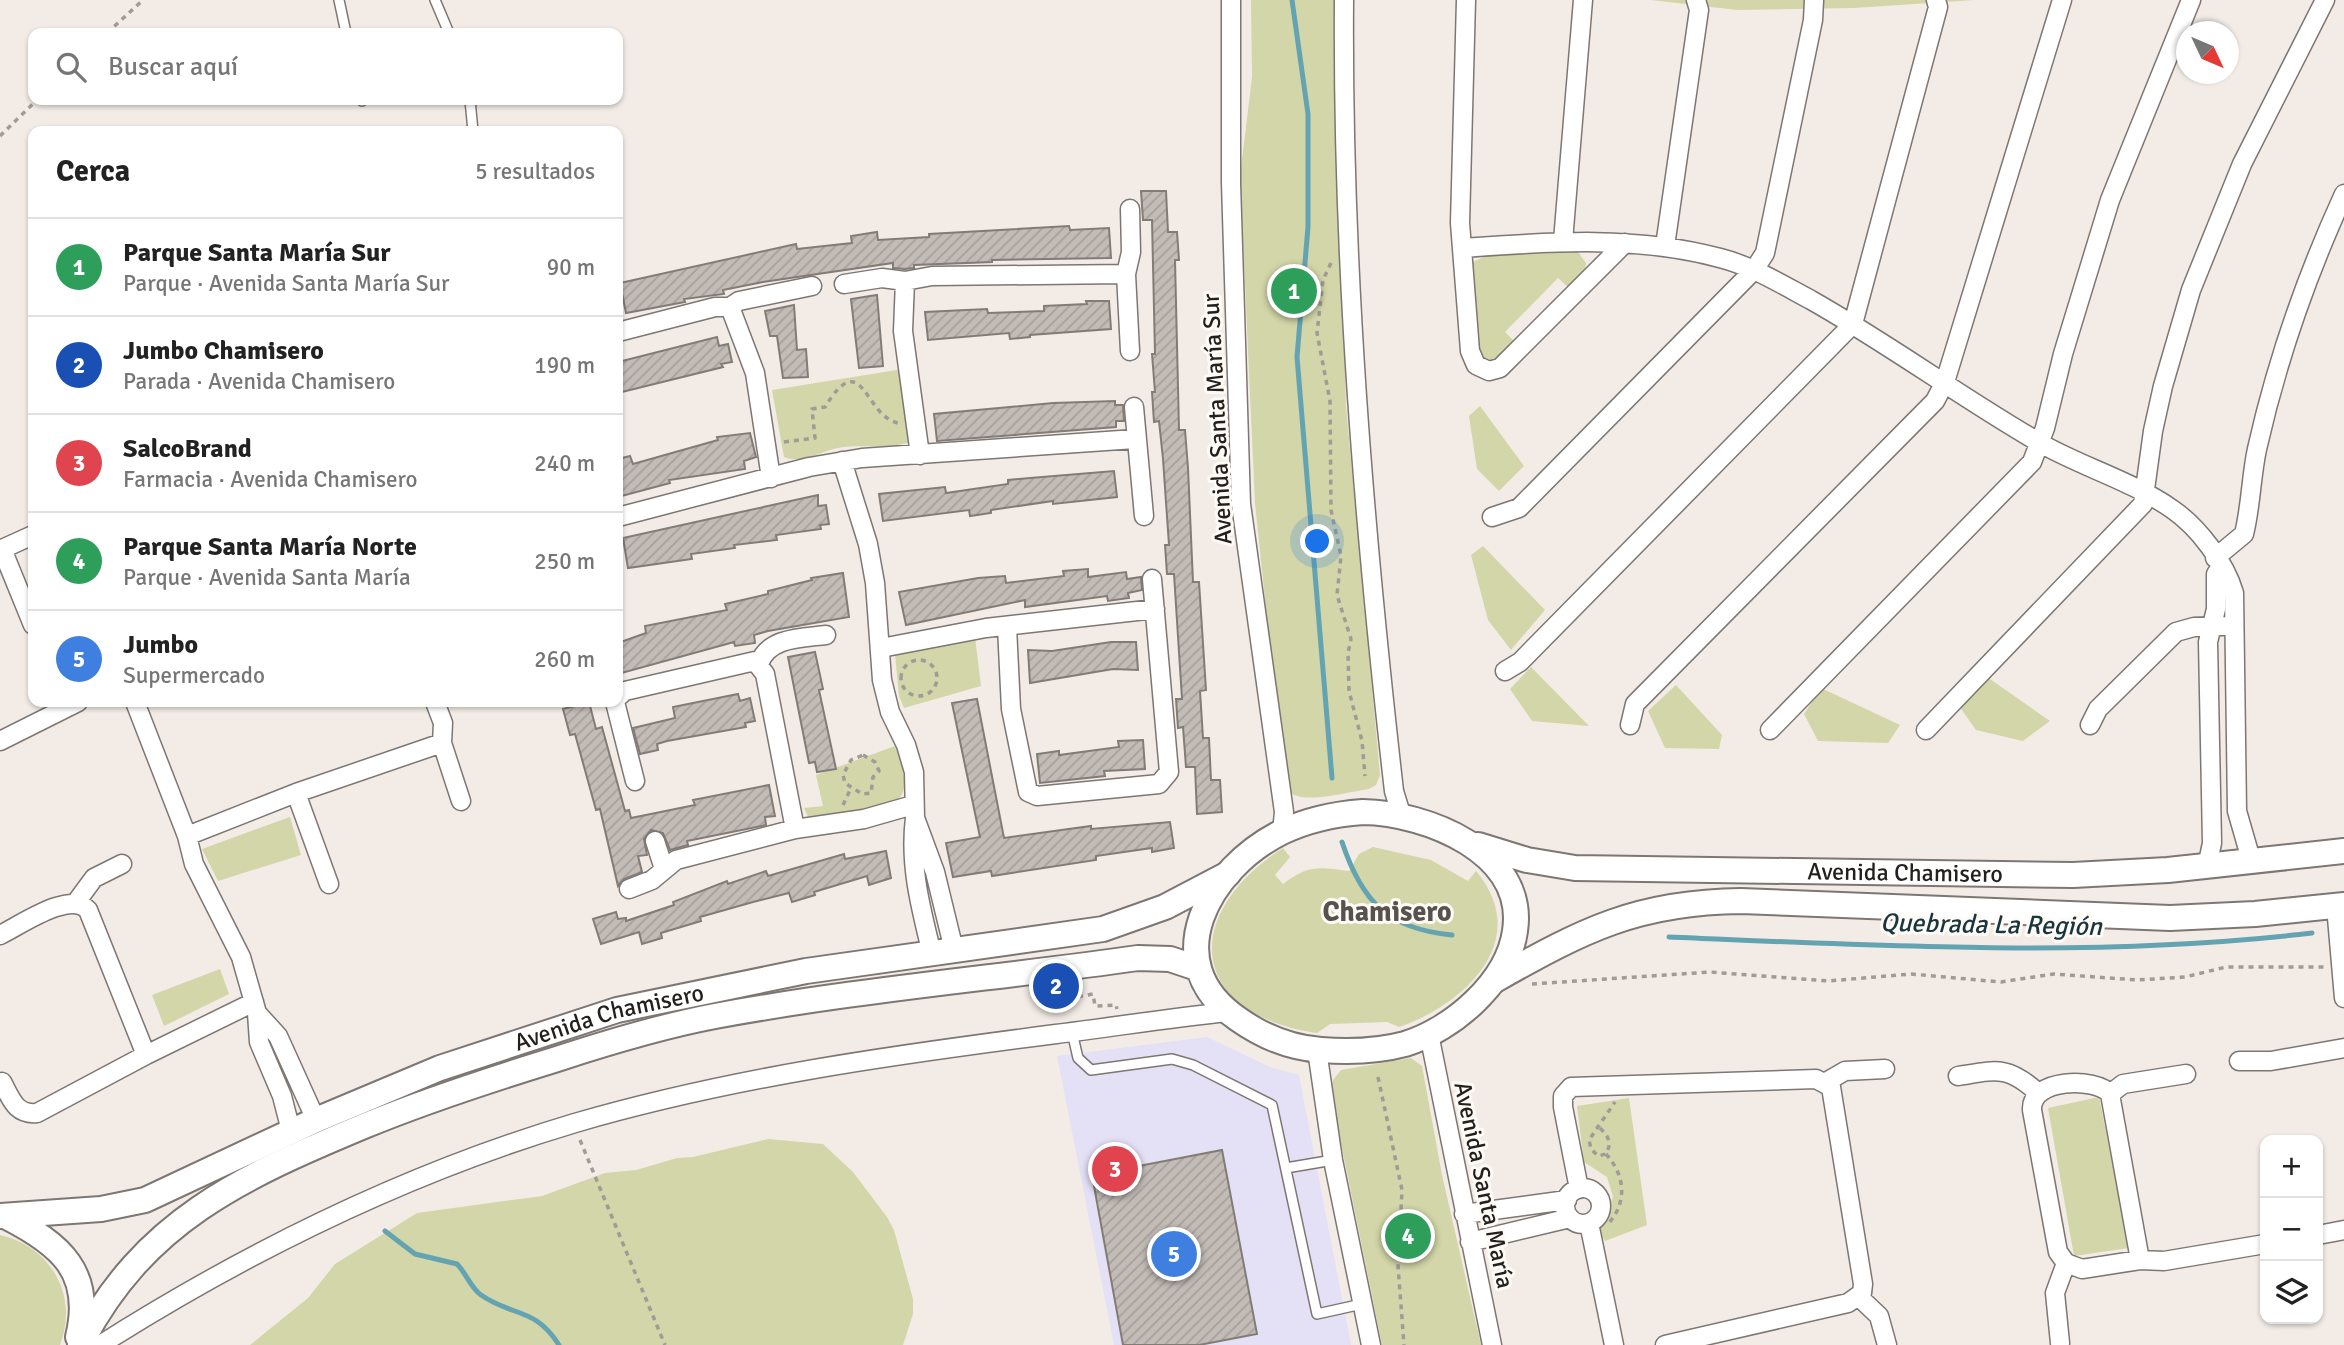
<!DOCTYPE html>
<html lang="es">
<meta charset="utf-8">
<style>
:root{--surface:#fff;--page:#f6f6f6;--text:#222;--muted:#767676;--line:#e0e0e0;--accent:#685e2b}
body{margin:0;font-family:Signika,sans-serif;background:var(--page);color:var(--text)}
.controls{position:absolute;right:21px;bottom:21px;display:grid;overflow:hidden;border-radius:14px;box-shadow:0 2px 5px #0004}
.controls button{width:63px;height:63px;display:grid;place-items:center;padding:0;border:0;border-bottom:2px solid var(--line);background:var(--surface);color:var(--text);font:35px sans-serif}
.compass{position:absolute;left:2176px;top:21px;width:63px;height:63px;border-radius:50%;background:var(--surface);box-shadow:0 2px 5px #0004;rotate:134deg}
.you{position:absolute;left:1318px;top:542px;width:24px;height:24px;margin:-18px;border:5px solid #fff;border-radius:50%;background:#1a73e8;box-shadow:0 0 0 10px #1a73e833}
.badge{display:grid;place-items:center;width:46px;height:46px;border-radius:50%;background:var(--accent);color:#fff;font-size:23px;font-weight:700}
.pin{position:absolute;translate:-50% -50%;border:4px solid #fff;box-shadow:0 2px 7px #0006}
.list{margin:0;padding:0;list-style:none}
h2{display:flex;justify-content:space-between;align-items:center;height:91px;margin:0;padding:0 28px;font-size:30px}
h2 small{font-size:23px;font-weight:400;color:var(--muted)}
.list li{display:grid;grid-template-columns:46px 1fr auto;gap:21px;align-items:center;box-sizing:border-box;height:98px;padding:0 28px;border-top:2px solid var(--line)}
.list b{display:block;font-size:26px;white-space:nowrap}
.list p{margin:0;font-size:23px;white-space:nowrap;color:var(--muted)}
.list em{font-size:23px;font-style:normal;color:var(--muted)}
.icon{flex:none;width:38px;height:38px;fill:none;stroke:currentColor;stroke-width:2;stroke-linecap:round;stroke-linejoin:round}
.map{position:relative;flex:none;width:2344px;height:1345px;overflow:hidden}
.search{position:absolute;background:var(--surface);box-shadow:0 2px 5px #0004;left:28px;top:28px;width:595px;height:77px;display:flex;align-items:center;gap:18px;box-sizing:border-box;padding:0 24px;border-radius:14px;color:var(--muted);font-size:26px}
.panel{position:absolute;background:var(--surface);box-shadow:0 2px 5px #0004;left:28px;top:126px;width:595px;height:581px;border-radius:14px}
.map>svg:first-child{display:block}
.commercial{fill:#e4e0f6}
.green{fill:#d2d6a8}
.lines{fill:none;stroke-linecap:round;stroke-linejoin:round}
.stream{stroke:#64a3b1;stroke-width:5}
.building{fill:url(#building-hatch);stroke:#827c77;stroke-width:2}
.lane-casing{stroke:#7d7672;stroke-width:12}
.street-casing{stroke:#7d7672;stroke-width:21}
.secondary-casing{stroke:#7d7672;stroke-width:28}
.path{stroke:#a19b97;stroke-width:3.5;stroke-dasharray:5 5;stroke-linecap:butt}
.lane{stroke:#fff;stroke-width:9}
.street{stroke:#fff;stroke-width:18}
.secondary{stroke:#fff;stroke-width:24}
.labels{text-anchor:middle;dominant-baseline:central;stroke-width:6;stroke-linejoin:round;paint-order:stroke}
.street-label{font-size:24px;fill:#221f1d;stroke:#fefaf6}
.water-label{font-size:26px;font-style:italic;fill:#17363d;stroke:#fefaf6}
.quarter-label{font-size:28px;font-weight:bold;fill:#58524d;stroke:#fefaf6}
</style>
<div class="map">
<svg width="2344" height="1345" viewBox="0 0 2344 1345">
<defs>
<pattern id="building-hatch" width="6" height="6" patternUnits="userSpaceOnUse" patternTransform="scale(1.75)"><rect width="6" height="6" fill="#c2bbb6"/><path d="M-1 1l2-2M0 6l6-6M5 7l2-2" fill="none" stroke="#a6a09c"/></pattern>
</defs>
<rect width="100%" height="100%" fill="#f3ece6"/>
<path class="commercial" d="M1207,1037L1270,1067L1299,1075L1351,1345H1114L1057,1056Z"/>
<path class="green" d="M1251,0H1335L1346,406L1380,775L1376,785L1369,789C1345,792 1304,806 1285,790L1255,503L1240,176L1252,77Z
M1651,0H1974L1854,8L1737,10Z
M1578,252L1586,263L1585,270L1569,288L1558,278L1505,332L1516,343L1496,361L1485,358L1477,345L1473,262L1486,256Z
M903,369L911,442C889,449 867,445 844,447C823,449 804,465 784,457L772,390Z
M1480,406L1524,466L1499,491L1477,469L1469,416Z
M1483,546L1545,610L1511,650L1488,620L1471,555Z
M975,637L981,686L904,708L899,696L895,654Z
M1531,667L1589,726L1532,721L1510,689Z
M1987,677L2050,721L2023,741L1976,730L1959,706Z
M1676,685L1722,735L1719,749L1665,748L1648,711Z
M1821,688L1900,725L1888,743L1818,741L1804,714Z
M895,746C900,760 908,779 902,794C892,814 830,817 809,819L804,808L823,806L816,775Z
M290,817L301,855L218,881L202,849Z
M1373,847L1431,860L1468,881L1476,871C1534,940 1464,1005 1399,1027L1387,1022L1330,1024L1317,1033C1187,1014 1180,914 1283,848L1290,857L1275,875L1283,884C1308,865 1318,867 1349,871L1359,854Z
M220,969L229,994L164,1026L152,995Z
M1411,1058L1422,1066L1442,1175L1481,1345H1382L1331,1094L1333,1080L1341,1070Z
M2099,1097L2129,1248L2074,1256L2048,1108Z
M1629,1098L1647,1225L1605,1241L1599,1232L1613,1197L1607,1177L1584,1162L1577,1106Z
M768,1139L823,1144L853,1172L887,1217L894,1230L913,1299V1314L903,1345H250L308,1298L335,1264L417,1213L542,1196L605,1173L636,1170L677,1158L693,1157Z
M0,1235C51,1246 79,1296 60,1345H0Z"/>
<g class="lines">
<path class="stream" d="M1292,0L1308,114V227L1297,357L1332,778
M1342,842C1362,902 1388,929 1452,935
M1669,937C1883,946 2099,958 2312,933
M385,1231L415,1254L457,1264C466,1273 471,1288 481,1295C513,1317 535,1307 559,1345"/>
</g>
<path class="building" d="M1141,191H1166L1168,232H1177L1179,260H1175L1179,430H1185L1188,468L1193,582H1199L1206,690L1200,691L1203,738H1209L1211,780H1220L1222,812L1197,814L1195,767H1186L1183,727L1178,728L1176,699H1182L1174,574H1167L1165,545H1169L1163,459L1159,421L1154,422L1152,392H1155L1152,354H1155L1152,220H1143Z
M1069,226L1070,230L1109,228L1111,258L992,260V262L914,265V268L905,269L893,268V263L763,282L723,290L724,294L684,299L685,302L626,313L620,283L796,244L797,249L852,243L851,236L877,232L878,240L929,237V234Z
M877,295L883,366L859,368L851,299Z
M1086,301H1109L1111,329L1030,335V337L1010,339L1009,333L928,340L925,312L987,309L988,313L1044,311V306L1087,304Z
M794,305L797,350L806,349L808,377L783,378L777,336H770L765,311Z
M717,337L719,346L728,344L732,362L721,364L723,367L618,393V362Z
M1115,401V405H1123L1124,421H1116V427L937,441L934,414L1053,403Z
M750,433L756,457L744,461L745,469L669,480L670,483L618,497V459L630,456L633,464L718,440L717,437Z
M1114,471L1117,497L1053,504V501L991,510V513L970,516L969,510L883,521L879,494L945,487L946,493L1008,484V480L1030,478Z
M818,495V506L826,505L829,524L820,525L821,529L776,535L777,540L734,545L735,548L691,554L692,559L628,568L623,538Z
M1088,569V577L1126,572L1127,579L1141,577L1142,590L1128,593L1129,598L1108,601L1107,596L1025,607V600L906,625L899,592L978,578L1005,576L1006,583L1064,576L1063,571Z
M843,573L849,617L768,631L754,635L755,643L735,646L734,642L618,674V643L646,633L645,626L727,610L725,604L768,594V591L812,580L811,578Z
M1111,642H1136L1138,670L1113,669L1030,683L1028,650L1052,651Z
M815,652L823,689L819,690L836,769L817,772L815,762L809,763L788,657Z
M738,694L740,701L750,698L755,721L745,723L746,727L667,741L657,744L658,750L640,754L633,728L675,718L673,707Z
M977,699L1004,838L1091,826V829L1170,822L1174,848L1152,852V848L1096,856V860L992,876L991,871L953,877L946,843L980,837L952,703Z
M589,702L596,729L602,727L625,811L629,810L631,818L695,805L693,800L769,785L775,816L765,817L766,825L687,841L688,845L670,850L663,833L651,830L644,839L647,855L638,856L642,872L624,879L618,886L600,809L596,810L575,734L570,735L563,709Z
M1143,740L1145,769L1104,771L1105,776L1040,783L1037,754L1059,751V755L1119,747L1118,741Z
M886,851L891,878L869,885L867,876L814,892L815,895L792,902L789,893L753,902L700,917L701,921L661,933L662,938L642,944L639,932L601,944L593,919L616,912L618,919L626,918V921L674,905L673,902L727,881L728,884L766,871L768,876L844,854L845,859Z
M1222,1150L1257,1334L1199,1345H1123L1092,1175Z"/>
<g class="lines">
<g class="lane-casing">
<path id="lane" d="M339,0L346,33
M435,0L449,33
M362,100V101
M470,100L473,131
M1072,1032L1078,1058L1091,1070L1172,1059L1193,1065L1272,1105L1317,1314L1362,1304
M1286,1168L1333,1160"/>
</g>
<g class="street-casing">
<path id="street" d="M1231,0V183L1241,504L1284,812L1282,832
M1344,0C1342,264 1364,529 1394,791L1401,814
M1466,0L1460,223L1470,351L1476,365L1489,371L1500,368L1625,243
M1563,241L1583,0
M1665,246L1699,10L1696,0
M1462,248C1548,242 1635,235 1720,258C1752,266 1781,284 1811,300C1889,344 1962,398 2040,443C2082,467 2132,481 2172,509C2198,527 2225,562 2234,593L2237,811L2252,863
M905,281L903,331L920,455
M844,284L882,278L905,281L932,276L1126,274
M730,307L739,301L812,286
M618,332L715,307H730L755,373L771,478
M1130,351L1126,274L1131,252L1130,209
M1134,407L1144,516
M842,461L868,544L875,583L882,680L890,712L906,745L914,772L915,818L935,872L954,950
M618,517L809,467L862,458L1135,439
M1492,517L1519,508L1754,270L1765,253L1813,20L1814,0
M2,549L33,625
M0,550L33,535
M2215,558L2244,534C2251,506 2251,477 2257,449C2277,360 2306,277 2344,194
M1007,627L1011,709L1028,792L1037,796L1159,784L1169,772L1152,579
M881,648L986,628L1155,609
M759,664C768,637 802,638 826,635
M1505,671L1520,662L1853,324L1938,7L1936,0
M618,697L625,691L755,661L765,674L795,829
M135,702L187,836L194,864L241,957L257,1013L259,1042L282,1096L291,1131
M435,702L443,723L442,743L461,801
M615,702L635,781
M1630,725L1635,704L1935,401L1945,382L2062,0
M2090,725L2098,709L2176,632L2194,627L2222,626
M1770,730L2032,462L2045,428L2063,354L2110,200L2191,0
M1926,730L2143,504L2153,431L2163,386L2191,290L2242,164L2325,0
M0,741L78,702
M296,793L329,884
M915,818C909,865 921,909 932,954
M187,836L296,793L442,743
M655,841L664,869
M2207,867L2212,843L2208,642L2216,609V574L2221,567
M629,889L652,880L676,860L795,829L864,819L913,805
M77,901L94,878L122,864
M2336,906L2344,998
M0,935C21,925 70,890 88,910L146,1055
M257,1013L278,1036L316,1120
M1429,1034L1492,1345
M1317,1050L1333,1160L1371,1345
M2239,1061H2271L2344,1048
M1958,1076C1996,1070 2008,1065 2038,1093
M2,1082C11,1098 15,1115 37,1113L146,1055L254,1002
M1826,1082L1845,1071L1885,1069
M2110,1094L2123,1084L2186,1074
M1565 1206a18 18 0 1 1 36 0a18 18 0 1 1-36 0Z
M1579,1189L1563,1107V1096L1571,1087L1816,1079L1831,1087L1863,1284L1862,1293L1848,1303L1665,1345
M1464,1214L1567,1200
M1589,1223L1614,1345
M2318,1235L2344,1230
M1470,1242L1570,1218
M2140,1260L2110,1094C2096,1077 2030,1078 2032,1110L2058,1252L2066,1263L2082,1269L2140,1260L2164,1261L2265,1244
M1859,1297L1879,1316L1887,1345
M2060,1343L2055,1293L2066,1263
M100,1345C247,1252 407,1173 575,1123C733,1077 893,1055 1056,1034C1113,1027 1170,1018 1227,1012"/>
</g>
<g class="secondary-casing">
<g id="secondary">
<path d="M1363,812C1426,813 1527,852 1515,931C1508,982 1452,1030 1405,1044C1379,1051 1348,1052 1321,1050C1291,1048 1262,1036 1238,1019C1155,962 1209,868 1282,832C1307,820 1335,814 1363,812Z"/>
<path id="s1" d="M1478,845L1527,860L1575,868L2073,875L2168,870L2344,851"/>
<path d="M1495,980C1583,930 1638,902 1741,901L2170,918L2255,914L2344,905"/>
<path id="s2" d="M0,1216L101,1209L145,1200L316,1120L440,1068L617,1010L806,971L1103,929L1165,907L1228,874"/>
<path d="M7,1217C60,1244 94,1272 78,1337"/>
<path d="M80,1345C143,1221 242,1177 364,1126C427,1100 492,1079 557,1059C609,1042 662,1026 715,1016C855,990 997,978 1138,958L1170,959L1197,968"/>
</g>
</g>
<path class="path" d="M107,33L143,0
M0,136L37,100
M1331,263L1323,280L1317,333L1330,401L1331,510L1341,556L1337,595L1351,639L1348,653L1349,691L1362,741L1365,776
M784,442L815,438L812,409L825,407C863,345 864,416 898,423
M901 678a18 18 0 1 1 36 0a18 18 0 1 1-36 0Z
M863,755L875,762L879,771L873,777L871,793L862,794L845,783L843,775L851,760Z
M843,805L851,788
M1532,984L1710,972L1828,981L1911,974L2001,982L2054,974L2137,980L2185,977L2226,967H2326
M1076,988L1077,997L1093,994L1095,1006L1116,1005L1117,1009
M1378,1077L1402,1190L1398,1266L1404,1345
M1600,1128C1609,1137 1612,1143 1606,1154L1598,1156L1591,1149L1589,1140L1615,1102
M580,1140L665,1345
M1606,1154C1625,1175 1628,1202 1608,1224"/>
<use href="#lane" class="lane"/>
<use href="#street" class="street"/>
<use href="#secondary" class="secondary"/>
</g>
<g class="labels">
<g class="street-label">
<text transform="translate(1217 419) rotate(-93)">Avenida Santa María Sur</text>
<text stroke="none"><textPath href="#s1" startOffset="430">Avenida Chamisero</textPath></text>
<text stroke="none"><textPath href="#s2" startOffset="646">Avenida Chamisero</textPath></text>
<text transform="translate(1484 1185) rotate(78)">Avenida Santa María</text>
</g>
<g class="water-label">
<text transform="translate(1991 925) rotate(1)">Quebrada La Región</text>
</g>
<g class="quarter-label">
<text x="1387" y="912">Chamisero</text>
</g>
</g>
</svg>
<div class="controls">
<button>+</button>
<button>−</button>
<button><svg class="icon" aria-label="layers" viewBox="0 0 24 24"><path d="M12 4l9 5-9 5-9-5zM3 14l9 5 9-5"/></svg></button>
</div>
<svg class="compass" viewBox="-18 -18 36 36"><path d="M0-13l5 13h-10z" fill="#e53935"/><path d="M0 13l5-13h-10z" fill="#767676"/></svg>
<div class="you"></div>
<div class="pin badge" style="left:1294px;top:291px;background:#2e9e5b">1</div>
<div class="pin badge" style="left:1056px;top:986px;background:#1a4fb4">2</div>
<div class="pin badge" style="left:1115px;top:1169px;background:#e0444e">3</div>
<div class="pin badge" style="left:1408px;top:1236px;background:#2e9e5b">4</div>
<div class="pin badge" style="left:1174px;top:1254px;background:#3f7fe0">5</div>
<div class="search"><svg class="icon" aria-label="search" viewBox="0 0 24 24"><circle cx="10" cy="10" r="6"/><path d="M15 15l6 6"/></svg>Buscar aquí</div>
<section class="panel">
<h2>Cerca<small>5 resultados</small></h2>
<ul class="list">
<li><span class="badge" style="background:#2e9e5b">1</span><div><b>Parque Santa María Sur</b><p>Parque · Avenida Santa María Sur</p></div><em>90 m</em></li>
<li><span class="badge" style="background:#1a4fb4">2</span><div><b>Jumbo Chamisero</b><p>Parada · Avenida Chamisero</p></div><em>190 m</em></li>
<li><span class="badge" style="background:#e0444e">3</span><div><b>SalcoBrand</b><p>Farmacia · Avenida Chamisero</p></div><em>240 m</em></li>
<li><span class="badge" style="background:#2e9e5b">4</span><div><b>Parque Santa María Norte</b><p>Parque · Avenida Santa María</p></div><em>250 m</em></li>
<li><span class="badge" style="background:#3f7fe0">5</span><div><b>Jumbo</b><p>Supermercado</p></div><em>260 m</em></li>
</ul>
</section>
</div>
